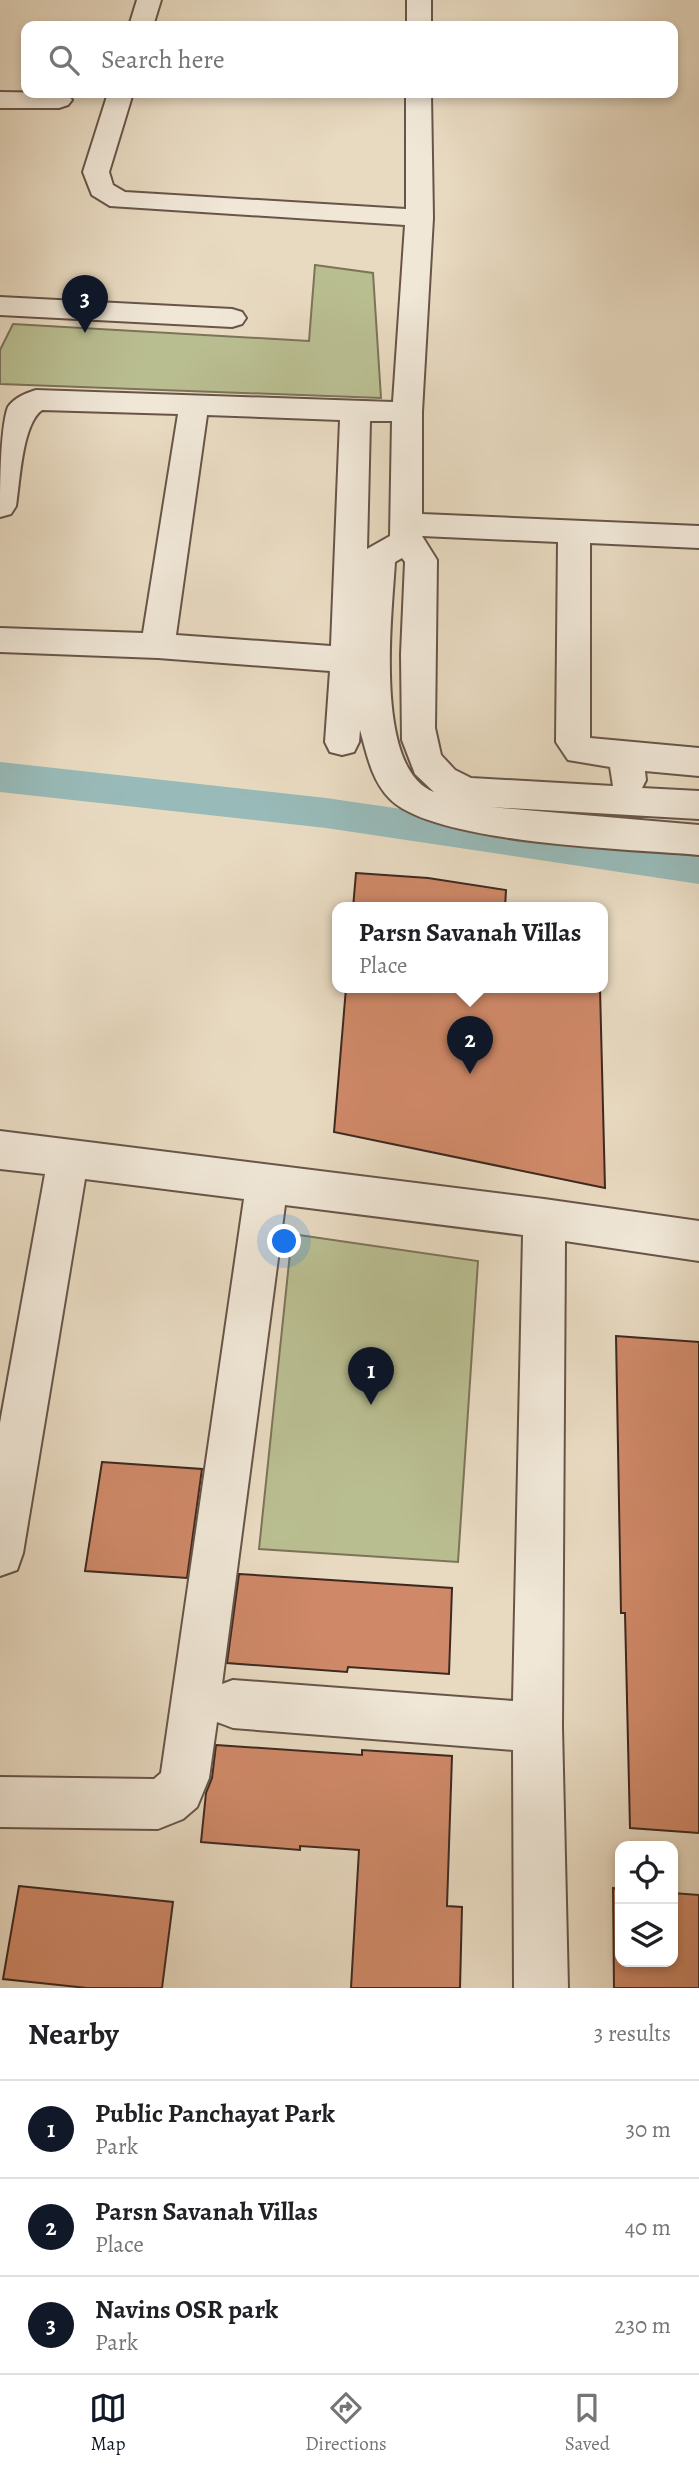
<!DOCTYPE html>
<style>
:root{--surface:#fff;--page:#f2f2f2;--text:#202124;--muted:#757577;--line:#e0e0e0;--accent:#111827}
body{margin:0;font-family:Alegreya,serif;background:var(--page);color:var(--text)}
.controls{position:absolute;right:21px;bottom:21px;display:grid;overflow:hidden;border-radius:14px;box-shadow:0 4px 10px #0003}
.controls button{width:63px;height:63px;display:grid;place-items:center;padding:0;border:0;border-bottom:2px solid var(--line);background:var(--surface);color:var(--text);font:35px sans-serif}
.you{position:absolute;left:285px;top:1242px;width:24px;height:24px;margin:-18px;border:5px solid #fff;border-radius:50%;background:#1a73e8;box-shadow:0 0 0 10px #1a73e833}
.badge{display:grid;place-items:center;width:46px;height:46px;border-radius:50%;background:var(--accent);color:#fff;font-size:23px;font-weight:700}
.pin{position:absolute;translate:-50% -58px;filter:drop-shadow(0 2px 4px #0008)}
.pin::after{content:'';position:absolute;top:37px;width:24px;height:21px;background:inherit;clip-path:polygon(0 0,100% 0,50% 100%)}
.popup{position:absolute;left:332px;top:902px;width:276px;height:91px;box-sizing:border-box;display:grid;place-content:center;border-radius:14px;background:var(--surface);filter:drop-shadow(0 2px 5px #0005);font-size:23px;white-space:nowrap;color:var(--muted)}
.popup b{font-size:26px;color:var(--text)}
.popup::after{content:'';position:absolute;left:50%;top:100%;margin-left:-14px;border:14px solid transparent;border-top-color:var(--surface)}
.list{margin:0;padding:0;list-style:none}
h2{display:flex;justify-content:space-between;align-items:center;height:91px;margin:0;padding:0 28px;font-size:30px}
h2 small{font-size:23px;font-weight:400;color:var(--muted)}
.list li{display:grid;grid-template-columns:46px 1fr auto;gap:21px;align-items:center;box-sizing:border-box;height:98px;padding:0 28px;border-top:2px solid var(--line)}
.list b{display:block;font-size:26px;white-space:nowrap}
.list p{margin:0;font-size:23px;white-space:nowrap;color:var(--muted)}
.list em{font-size:23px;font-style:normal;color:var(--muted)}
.icon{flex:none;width:38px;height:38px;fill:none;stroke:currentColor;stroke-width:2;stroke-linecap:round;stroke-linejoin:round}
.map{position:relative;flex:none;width:699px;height:1988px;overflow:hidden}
.search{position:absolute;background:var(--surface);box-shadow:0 4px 10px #0003;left:21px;right:21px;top:21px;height:77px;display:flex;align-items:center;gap:18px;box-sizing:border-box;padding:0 24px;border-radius:14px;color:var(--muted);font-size:26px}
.sheet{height:385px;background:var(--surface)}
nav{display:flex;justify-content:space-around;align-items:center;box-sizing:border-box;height:98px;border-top:2px solid var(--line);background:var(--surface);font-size:19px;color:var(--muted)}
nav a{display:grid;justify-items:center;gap:4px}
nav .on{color:var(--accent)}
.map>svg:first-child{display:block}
.green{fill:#b9be91;stroke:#7c7458;stroke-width:2}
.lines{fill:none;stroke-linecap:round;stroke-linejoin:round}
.canal{fill:#98bab8;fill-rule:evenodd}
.building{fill:#cf8968;stroke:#3e2920;stroke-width:2}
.street-casing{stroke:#685548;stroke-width:4}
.street{fill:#f0e7d7;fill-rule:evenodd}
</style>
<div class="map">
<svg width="699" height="1988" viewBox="0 0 699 1988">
<rect width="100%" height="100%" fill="#e8dac1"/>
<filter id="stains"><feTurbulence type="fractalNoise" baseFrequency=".00286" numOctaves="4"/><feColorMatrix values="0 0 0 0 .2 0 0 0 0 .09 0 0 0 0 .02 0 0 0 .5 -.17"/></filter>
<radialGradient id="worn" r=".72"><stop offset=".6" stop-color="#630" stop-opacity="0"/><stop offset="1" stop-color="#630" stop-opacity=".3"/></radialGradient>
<path class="green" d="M315,265L373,273L381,398L0,384V350L13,324L309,341Z
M292,1234L478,1261L458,1562L259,1549Z"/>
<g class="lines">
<path class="canal" d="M0,762L326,798L699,852V884L326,828L0,792Z"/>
</g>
<path class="building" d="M356,873L428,878L506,890L505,908H353Z
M346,988H600L605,1188L334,1132Z
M616,1336L699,1342V1833L630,1828L625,1613H621Z
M102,1462L202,1469L187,1578L85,1571Z
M239,1574L452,1588L449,1674L348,1667L347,1672L227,1663Z
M216,1745L362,1755V1750L452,1756L447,1906L462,1907L460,1988H351L359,1850L300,1846V1850L201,1842L206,1793L212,1778Z
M19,1886L173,1902L162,1988H87L3,1979Z
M613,1888L620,1889V1962H673V1893L699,1895V1988H614Z"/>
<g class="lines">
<g class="street-casing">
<path id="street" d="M137,0H161L153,26H129Z
M407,0H431V26H407Z
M0,92L60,93L68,95L72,100L68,105L59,108H0Z
M108,93H133L109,172L113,185L125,192L406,209V93H431L433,218L422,412V514L699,526V548L590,543V738L699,748V776L645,771L646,780L642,788L699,791V819L490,807L699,825V855C632,849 432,844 389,798C371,779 367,754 360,730L359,742L354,752L342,755L330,752L325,742L330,671L158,658L0,652V628L143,633L178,414L42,410C22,424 20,481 16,506L11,514L0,517C0,490 0,428 8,407C14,398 26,393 36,390L393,402L405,225L110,206L92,195L83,172ZM207,415L340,420L331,646L176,635ZM370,421H392L390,536L367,549ZM422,536L558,542L556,742L568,760L610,767L613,786L471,778L455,770L441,755L435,728L437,560ZM402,558L405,562L401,654L402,740L415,774L434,792C373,769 392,615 395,562Z
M0,297L232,309L242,312L246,318L242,324L232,327L0,315Z
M0,1131L544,1199L699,1221V1261L565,1241L562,1727L568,1988H514L513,1750L233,1728L217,1722L209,1778L197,1807L183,1819L158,1829L0,1827V1777L154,1779L161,1773L244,1199L85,1179L23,1553L17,1570L0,1576V1423L45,1174L0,1169ZM285,1205L523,1235L513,1701L233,1680L222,1684Z"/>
</g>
<use href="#street" class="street"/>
</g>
<rect width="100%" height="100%" filter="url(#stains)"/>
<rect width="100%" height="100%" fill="url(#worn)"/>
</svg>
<div class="controls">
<button><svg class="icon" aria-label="locate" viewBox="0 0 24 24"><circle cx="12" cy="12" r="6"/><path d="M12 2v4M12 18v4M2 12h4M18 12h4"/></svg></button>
<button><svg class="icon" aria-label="layers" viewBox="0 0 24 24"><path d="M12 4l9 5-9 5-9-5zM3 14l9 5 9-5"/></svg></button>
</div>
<div class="you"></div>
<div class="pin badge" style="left:371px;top:1405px">1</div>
<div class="pin badge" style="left:470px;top:1074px">2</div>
<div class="popup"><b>Parsn Savanah Villas</b>Place</div>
<div class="pin badge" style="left:85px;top:333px">3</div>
<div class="search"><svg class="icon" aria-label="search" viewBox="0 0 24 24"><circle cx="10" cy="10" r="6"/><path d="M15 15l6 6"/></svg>Search here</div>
</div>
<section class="sheet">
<h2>Nearby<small>3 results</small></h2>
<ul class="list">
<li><span class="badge">1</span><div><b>Public Panchayat Park</b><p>Park</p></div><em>30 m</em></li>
<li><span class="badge">2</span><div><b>Parsn Savanah Villas</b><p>Place</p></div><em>40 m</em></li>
<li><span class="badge">3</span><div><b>Navins OSR park</b><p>Park</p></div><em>230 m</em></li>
</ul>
</section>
<nav>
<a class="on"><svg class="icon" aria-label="map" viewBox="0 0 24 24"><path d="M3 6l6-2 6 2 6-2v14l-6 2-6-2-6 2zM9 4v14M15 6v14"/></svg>Map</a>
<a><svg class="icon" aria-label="directions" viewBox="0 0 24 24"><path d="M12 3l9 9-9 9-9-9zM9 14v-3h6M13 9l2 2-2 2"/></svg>Directions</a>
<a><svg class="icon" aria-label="saved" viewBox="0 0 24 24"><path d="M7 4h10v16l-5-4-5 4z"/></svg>Saved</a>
</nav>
